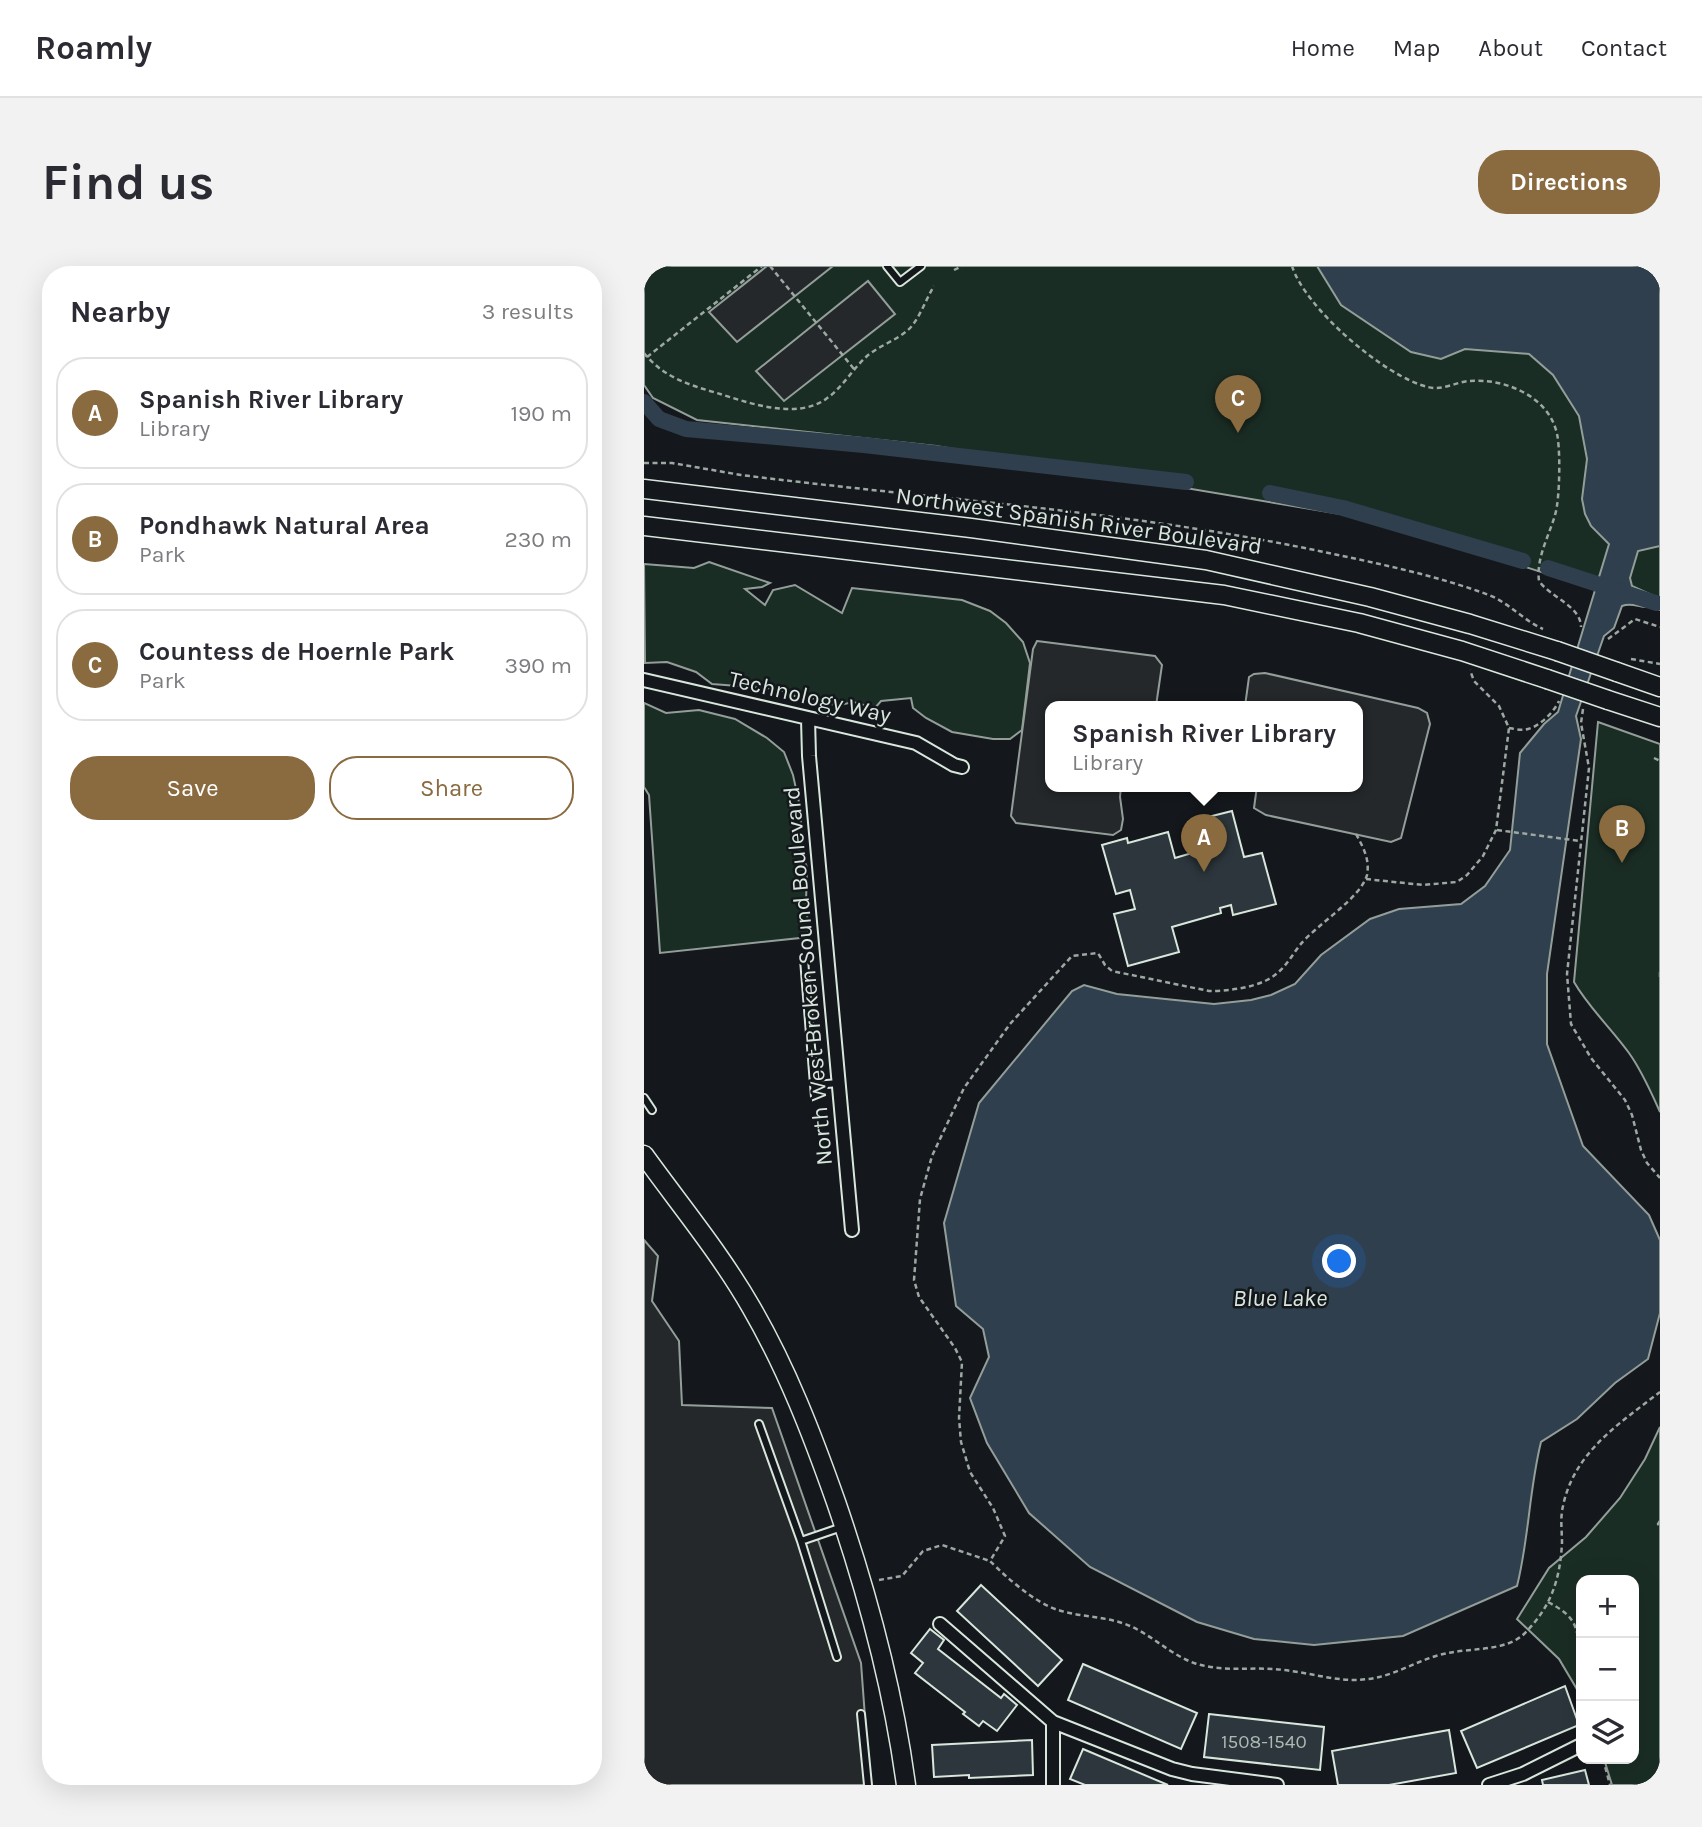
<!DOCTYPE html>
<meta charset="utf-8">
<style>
:root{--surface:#fff;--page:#f2f2f3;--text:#2b2b33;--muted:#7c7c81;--line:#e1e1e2;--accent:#8a6a3f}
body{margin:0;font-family:Karla,sans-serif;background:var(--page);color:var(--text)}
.controls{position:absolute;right:21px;bottom:21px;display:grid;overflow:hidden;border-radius:14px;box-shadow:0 7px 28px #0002}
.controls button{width:63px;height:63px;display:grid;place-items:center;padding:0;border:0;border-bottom:2px solid var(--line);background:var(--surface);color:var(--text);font:35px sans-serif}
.you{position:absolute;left:696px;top:996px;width:24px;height:24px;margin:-18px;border:5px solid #fff;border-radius:50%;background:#1a73e8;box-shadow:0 0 0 10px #1a73e833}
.badge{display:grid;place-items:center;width:46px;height:46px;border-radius:50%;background:var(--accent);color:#fff;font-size:23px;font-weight:700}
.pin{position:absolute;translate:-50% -58px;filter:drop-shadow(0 2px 4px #0008)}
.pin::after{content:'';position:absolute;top:37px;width:24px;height:21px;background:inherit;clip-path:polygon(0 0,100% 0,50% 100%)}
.popup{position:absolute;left:401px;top:435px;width:318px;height:91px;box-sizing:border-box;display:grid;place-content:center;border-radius:14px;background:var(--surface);filter:drop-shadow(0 2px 5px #0005);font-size:23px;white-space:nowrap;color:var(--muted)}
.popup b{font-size:26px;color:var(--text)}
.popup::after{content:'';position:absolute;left:50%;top:100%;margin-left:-14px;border:14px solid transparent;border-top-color:var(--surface)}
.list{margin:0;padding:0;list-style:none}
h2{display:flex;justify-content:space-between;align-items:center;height:91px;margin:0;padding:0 28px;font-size:30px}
h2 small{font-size:23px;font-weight:400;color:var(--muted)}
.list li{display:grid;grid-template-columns:46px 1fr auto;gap:21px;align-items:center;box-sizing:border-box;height:112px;margin:0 14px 14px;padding:0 14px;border:2px solid var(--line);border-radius:28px}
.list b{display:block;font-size:26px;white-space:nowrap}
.list p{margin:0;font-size:23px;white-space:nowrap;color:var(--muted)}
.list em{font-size:23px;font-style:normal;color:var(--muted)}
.actions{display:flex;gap:14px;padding:21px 28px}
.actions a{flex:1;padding:16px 0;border:2px solid var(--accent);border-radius:28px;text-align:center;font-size:24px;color:var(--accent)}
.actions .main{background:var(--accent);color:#fff}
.icon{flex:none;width:38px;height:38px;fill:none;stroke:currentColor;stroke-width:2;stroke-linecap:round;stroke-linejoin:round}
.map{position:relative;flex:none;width:1016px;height:1519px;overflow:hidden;border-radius:28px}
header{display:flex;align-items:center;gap:42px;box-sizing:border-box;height:98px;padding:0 35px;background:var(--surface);border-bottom:2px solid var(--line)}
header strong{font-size:33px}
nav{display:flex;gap:38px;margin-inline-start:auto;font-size:24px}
.intro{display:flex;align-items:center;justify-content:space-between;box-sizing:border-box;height:168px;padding:0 42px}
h1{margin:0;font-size:49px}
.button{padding:18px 32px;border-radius:28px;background:var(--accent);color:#fff;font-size:24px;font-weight:700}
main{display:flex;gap:42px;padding:0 42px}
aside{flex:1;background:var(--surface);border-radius:28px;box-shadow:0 7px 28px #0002}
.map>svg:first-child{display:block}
.green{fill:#1a2d24;stroke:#939e99;stroke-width:2}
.parking{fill:#24282b;stroke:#939e99;stroke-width:2}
.water{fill:#2f3f4d;stroke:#939e99;stroke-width:2}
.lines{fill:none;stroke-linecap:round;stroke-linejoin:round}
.canal{stroke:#2f3f4d;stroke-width:16}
.building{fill:#2c363c;stroke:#d8e6dc;stroke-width:2}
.lane-casing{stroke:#d8e6dc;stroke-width:10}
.street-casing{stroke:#d8e6dc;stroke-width:16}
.secondary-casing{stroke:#d8e6dc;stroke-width:21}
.path{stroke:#9da8a2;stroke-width:2.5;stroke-dasharray:5 3.5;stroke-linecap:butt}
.lane{stroke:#14181c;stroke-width:6}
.street{stroke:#14181c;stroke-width:12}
.secondary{stroke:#14181c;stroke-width:18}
.secondary-bridge-casing{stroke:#d8e6dc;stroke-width:21;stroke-linecap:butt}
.secondary-bridge{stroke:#14181c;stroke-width:18}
.labels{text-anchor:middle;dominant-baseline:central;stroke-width:5;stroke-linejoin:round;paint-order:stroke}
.number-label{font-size:19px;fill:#adbab4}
.street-label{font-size:23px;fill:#d8e6dc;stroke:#14181c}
.water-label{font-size:24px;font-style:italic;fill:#d8e6dc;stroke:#14181c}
</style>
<header>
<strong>Roamly</strong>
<nav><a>Home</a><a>Map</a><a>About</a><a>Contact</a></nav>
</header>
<div class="intro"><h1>Find us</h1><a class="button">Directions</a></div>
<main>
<aside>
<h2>Nearby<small>3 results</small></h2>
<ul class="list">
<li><span class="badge">A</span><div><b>Spanish River Library</b><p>Library</p></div><em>190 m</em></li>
<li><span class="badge">B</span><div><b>Pondhawk Natural Area</b><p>Park</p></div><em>230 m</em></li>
<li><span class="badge">C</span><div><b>Countess de Hoernle Park</b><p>Park</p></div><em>390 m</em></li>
</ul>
<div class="actions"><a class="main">Save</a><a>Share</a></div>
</aside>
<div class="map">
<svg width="1016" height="1519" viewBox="0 0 1016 1519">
<rect width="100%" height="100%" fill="#14181c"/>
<path class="green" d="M0,0H1016V344L738,255L292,180L53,154L9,132L0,119Z
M65,296L126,317L118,321L101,323L121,339L129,324L151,319L198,347L208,322L318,334L346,345L362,357L379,376L386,397L378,464L366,473H349L308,466L282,452L269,442L267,432L237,435L231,442L209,436L192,440L176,433L153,431L134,423L68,418L52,406L23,396L1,397L0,298L50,302Z
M0,437L22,447L55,444L91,453L123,472L140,486L149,509L158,550L152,577L163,601L162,637L165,671L16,687L5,529L0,521Z
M954,456L1016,478V846C1007,826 998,805 985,787C967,762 945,742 930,716Z
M1016,1161V1519H968L960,1493H990V1314H937V1430L915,1393L873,1353L905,1302L942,1271L976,1232L1001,1193Z"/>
<path class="parking" d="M123,0H189L93,76L65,46Z
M224,15L251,48L140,135L112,105Z
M393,375L511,390L518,399L512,440H406V520H477L476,531L479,553L477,564L469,569L372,557L367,550L389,383Z
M621,407L774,442L783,447L786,458L757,572L747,576L622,549L610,542L613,520H714V440H601L605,411L610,408Z
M0,974L14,990L8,1035L35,1075L38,1139L128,1142L217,1397L226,1519H0Z"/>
<path class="water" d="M673,0H1016V280L994,285L986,312L988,320L1010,330L1013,335L1011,339C999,345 990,335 978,340L970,362L960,370L932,450L937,473L903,708V778L939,880L1005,949L1016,974V1047L1004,1093L971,1117L933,1153L897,1176C885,1224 885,1273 873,1320L759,1370L670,1379L610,1373L553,1356L446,1301L385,1247L343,1177L326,1132L345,1091L339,1063L312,1040L300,957L335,837L428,725L440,719L473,728L570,738L607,734L627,729L651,718L677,689L726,653L755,643L817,638L841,620L866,584L876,487L900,458L914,446L965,278L947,260L941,248L938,233L943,193L935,150L909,109L885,88L821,83L797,93L767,86L697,39Z"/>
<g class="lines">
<path class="canal" d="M0,136L15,153L42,163L220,179L542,216
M626,227L699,242L879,295
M904,302L1012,337"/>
</g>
<path class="building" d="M588,545L600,591L618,587L632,638L589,649L587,639L576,642L577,647L528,661L535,686L484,700L470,648L491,643L486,624L472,628L458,579L483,572L484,577L524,566L531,592L548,587L544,556Z
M337,1319L418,1394L394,1420L313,1345Z
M286,1363L300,1374L294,1383L357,1432L360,1428L373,1439L353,1465L339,1455L335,1460L319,1448L321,1446L271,1407L279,1397L267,1387Z
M439,1398L553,1447L537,1483L424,1434Z
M921,1420L935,1459L833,1502L817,1465Z
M565,1448L680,1461L676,1504L560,1491Z
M805,1464L812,1507L745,1519H694L688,1485Z
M388,1474L389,1509L325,1512V1509L290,1511L288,1479Z
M439,1483L524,1519H441L426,1513Z
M941,1504L945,1519H899L898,1514Z"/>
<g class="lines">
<g class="lane-casing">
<path id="lane" d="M243,0L256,16L277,0
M160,693L171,831
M170,819L195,817
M0,832L8,844
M115,1158L157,1275L193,1391
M157,1275L198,1261
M217,1448L224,1519"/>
</g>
<g class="street-casing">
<path id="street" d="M0,414L272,477L310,499L318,501
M164,453L165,490L208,964
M296,1358L409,1456L528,1503L548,1508L633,1519
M409,1519V1456
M845,1519L879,1508L937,1479"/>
</g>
<g class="secondary-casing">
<path id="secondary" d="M0,223L327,262L562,294L726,331L826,358L913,385
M0,260L580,329L715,357L818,385L903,413
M973,406L1016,421
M964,434L1016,451
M0,889C36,939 76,987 107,1041C143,1103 168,1168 192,1236C224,1329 249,1422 262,1519"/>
</g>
<path class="path" d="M126,0L210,103
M648,0C661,42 741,111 784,121C798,125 812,116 825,115C859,112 902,129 912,164C917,178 916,234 911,249C905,270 892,292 895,315C906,331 937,340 937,361
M310,4L318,0
M0,87C19,111 45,119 73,127C105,137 152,154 182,133C198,122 208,104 222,91C235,79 255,74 267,61C277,49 282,33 290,20
M3,91L118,0
M0,197H28L97,209C289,233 485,245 675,285C732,297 791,309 845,329C865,337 879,354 899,363
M964,373L991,353L1016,361
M987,393L1016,398
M939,443L937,457L945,502L923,708L927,758L947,792L981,834L988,849L997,884L1003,897L1016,912
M865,462C871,463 878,465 884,463C896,460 910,446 915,435
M1010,492L1016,495
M853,564L936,575
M712,568C719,581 726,593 723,609C717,632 672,659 656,679C646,692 639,706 623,714C607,722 584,725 565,725L468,705L461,699L454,687L428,690L366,758L320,822L288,890L276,933L270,1014L275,1031L311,1082L318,1096L315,1152L317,1176L326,1206L349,1242L361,1270L346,1295C362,1311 391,1337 414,1344C436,1351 459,1350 481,1358C506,1367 525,1388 550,1397C580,1407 610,1400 640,1404C668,1407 696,1417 724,1413C752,1410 776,1392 804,1387C828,1382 862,1385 880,1368C907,1341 916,1314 918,1277C918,1265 916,1252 919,1240C930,1186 976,1157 1016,1126
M722,613L779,619L813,616L823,609L839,590L852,564L865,462L855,440L830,415L826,404
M1016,706V711
M1016,1255L1014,1258L1016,1262
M235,1314L258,1310L279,1285L298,1279L346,1295
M904,1336C932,1351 932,1358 937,1388
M959,1493L966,1519"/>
<use href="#lane" class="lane"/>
<use href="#street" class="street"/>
<use href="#secondary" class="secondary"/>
<g class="secondary-bridge-casing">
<path id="secondary-bridge" d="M913,385L973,406
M903,413L964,434"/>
</g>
<use href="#secondary-bridge" class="secondary-bridge"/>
</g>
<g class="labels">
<g class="number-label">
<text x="620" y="1476">1508-1540</text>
</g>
<g class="street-label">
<text transform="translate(435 255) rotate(8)">Northwest Spanish River Boulevard</text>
<text transform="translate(166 431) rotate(13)">Technology Way</text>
<text transform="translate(164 710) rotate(-95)">North West Broken Sound Boulevard</text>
</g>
<g class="water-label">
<text x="636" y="1032">Blue Lake</text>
</g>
</g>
</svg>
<div class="controls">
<button>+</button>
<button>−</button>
<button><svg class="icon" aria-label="layers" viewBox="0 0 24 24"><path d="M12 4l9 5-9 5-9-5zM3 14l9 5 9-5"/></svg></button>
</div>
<div class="you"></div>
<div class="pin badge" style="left:560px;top:606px">A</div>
<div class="popup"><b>Spanish River Library</b>Library</div>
<div class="pin badge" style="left:978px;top:597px">B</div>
<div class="pin badge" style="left:594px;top:167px">C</div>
</div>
</main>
